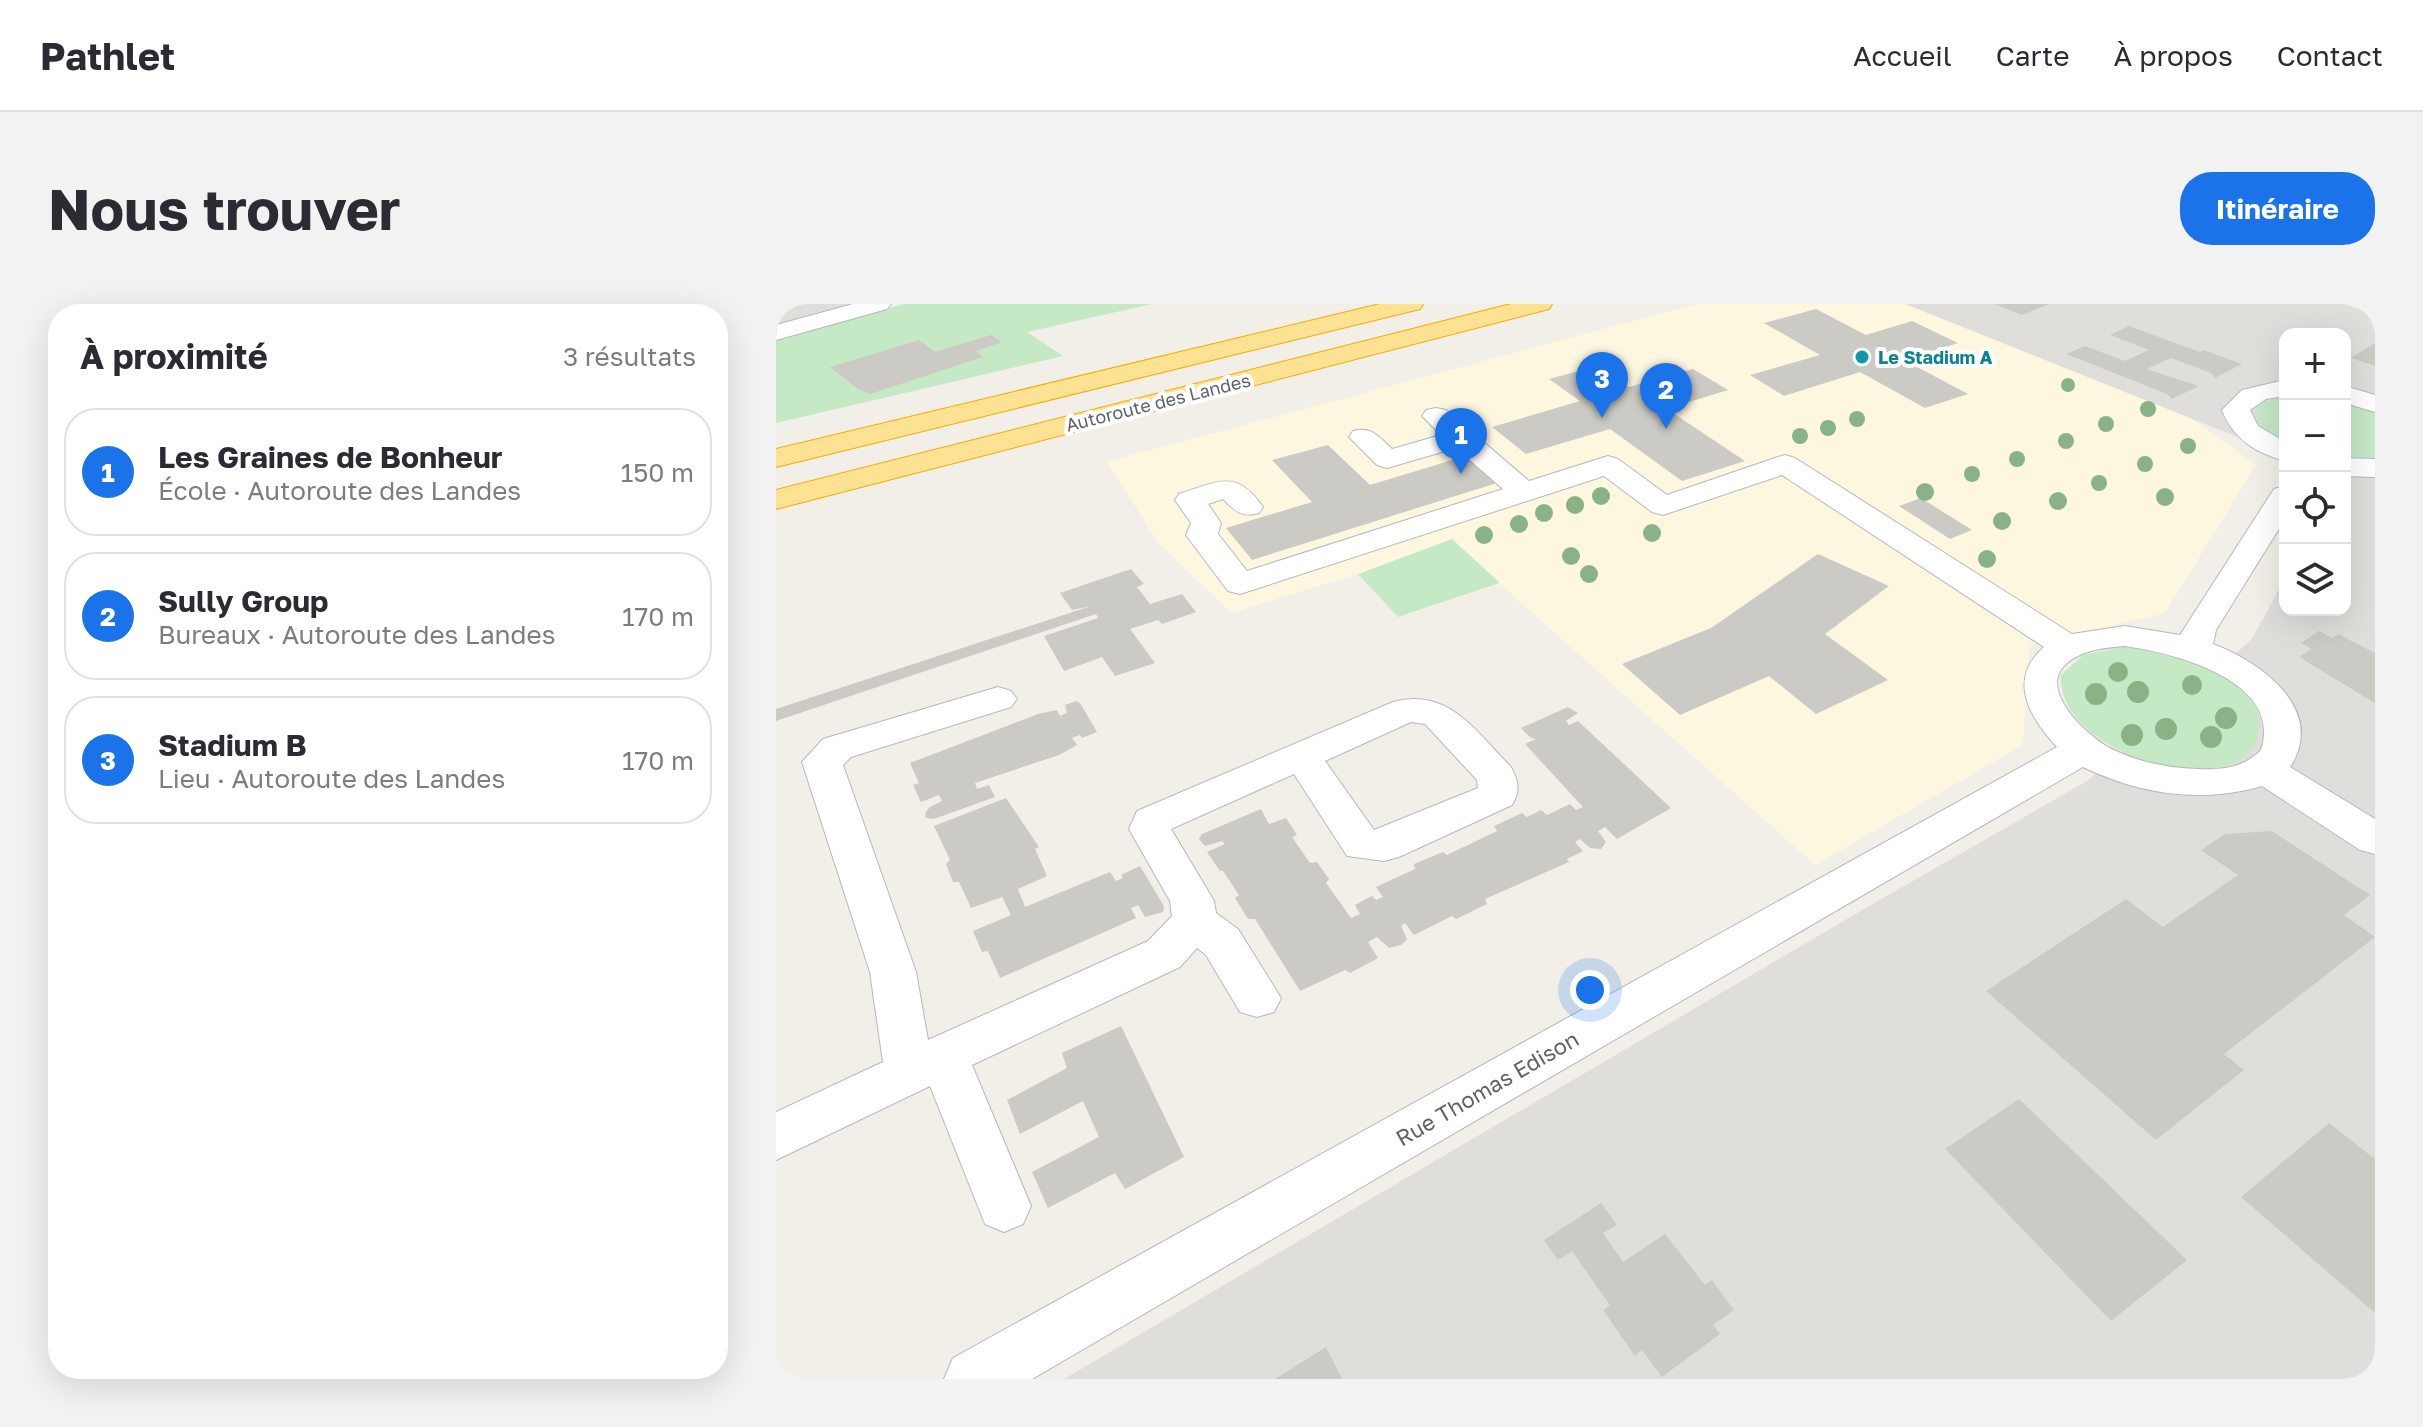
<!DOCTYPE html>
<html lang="fr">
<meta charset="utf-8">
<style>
:root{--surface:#fff;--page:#f2f2f3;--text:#2b2b33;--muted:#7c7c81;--line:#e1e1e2;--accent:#1a73e8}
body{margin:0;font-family:"Golos Text",sans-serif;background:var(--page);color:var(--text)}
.controls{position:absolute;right:24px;top:24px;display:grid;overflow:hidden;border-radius:16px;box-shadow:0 8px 32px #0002}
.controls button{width:72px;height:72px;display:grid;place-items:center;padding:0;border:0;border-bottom:2px solid var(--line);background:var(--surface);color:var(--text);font:40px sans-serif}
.you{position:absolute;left:814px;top:686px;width:28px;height:28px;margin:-20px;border:6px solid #fff;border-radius:50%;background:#1a73e8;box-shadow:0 0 0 12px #1a73e833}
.badge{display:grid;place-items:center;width:52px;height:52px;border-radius:50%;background:var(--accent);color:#fff;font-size:26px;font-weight:700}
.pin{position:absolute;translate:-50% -66px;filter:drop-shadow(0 2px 4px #0008)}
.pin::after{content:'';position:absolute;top:42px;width:28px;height:24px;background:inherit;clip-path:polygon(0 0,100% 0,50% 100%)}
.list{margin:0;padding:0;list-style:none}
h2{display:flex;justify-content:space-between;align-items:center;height:104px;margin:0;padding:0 32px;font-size:34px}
h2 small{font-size:26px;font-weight:400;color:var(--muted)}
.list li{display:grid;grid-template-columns:52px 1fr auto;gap:24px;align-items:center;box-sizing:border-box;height:128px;margin:0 16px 16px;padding:0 16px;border:2px solid var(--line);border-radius:32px}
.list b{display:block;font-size:30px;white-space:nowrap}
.list p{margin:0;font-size:26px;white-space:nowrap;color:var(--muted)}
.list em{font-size:26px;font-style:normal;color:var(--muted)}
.icon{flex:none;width:44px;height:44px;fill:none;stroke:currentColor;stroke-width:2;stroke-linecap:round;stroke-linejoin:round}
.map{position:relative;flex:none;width:1599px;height:1075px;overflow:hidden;border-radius:32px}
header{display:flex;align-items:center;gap:48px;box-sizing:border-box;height:112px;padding:0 40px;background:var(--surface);border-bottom:2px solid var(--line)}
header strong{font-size:38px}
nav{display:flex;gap:44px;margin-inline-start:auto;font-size:28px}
.intro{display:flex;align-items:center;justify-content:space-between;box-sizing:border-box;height:192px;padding:0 48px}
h1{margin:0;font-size:56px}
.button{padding:20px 36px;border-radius:32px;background:var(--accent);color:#fff;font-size:28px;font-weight:700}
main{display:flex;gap:48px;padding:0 48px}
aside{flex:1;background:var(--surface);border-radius:32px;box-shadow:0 8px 32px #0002}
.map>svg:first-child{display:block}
.commercial{fill:#fef7e0}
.industrial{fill:#e0deda}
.green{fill:#c5e8c5}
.building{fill:#cccac5}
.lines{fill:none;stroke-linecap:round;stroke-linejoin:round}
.minor-casing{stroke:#b5b8bc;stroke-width:2}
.highway-casing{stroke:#f9ab00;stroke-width:2}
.minor{fill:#fff;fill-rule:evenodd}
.highway{fill:#fde293;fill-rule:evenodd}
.tree{fill:#89b387}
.culture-dot{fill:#0f9aa8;stroke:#fff;stroke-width:3}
.labels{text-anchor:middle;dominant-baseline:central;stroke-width:8;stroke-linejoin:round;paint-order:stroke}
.far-culture-label{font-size:18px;font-weight:bold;fill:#0d838f;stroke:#fff;text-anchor:start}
.far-street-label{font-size:18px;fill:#5f6368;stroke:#fff}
.street-label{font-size:22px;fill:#5f6368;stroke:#fff}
</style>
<header>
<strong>Pathlet</strong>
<nav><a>Accueil</a><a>Carte</a><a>À propos</a><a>Contact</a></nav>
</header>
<div class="intro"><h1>Nous trouver</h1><a class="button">Itinéraire</a></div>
<main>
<aside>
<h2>À proximité<small>3 résultats</small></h2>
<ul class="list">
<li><span class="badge">1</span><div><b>Les Graines de Bonheur</b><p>École · Autoroute des Landes</p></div><em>150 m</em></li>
<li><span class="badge">2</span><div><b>Sully Group</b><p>Bureaux · Autoroute des Landes</p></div><em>170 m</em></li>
<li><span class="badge">3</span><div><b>Stadium B</b><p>Lieu · Autoroute des Landes</p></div><em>170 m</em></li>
</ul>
</aside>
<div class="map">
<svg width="1599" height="1075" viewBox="0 0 1599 1075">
<rect width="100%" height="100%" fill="#f1efe8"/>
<path class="commercial" d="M921,0H1130L1415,114L1480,161L1389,309L1254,341L1247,441L1039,561L724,280L622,313L582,270L455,309L383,239L330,158Z"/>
<path class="industrial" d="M0,0H75L0,22Z
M1129,0H1568L1599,11V1075H288L1088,605L1311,477L1476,335L1509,274V306H1569V30H1509V152Z"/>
<path class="green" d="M128,0H376L251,28L287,52L0,119V37Z
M1509,92V140C1494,132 1478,124 1480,104L1490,97Z
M1569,97L1599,107V156H1569Z
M676,235L724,279L622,313L582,270Z
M1347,343C1363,344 1380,344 1395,349C1426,358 1491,387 1483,428C1481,440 1473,450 1463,456C1410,485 1281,440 1285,371L1307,351Z"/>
<path class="building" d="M1219,0H1273L1246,11Z
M1040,5L1090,31L1136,17L1182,39L1128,56L1192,90L1149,104L1084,68L1008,92L974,71L1044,51L988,19Z
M1353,22L1424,48L1428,46L1466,60L1439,74L1435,69L1395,54L1370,65L1423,82L1396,95L1391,90L1290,50L1309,42L1349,57L1373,46L1334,31Z
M215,31L226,38L200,47L207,53L94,90L82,85L54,63L143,36L159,48Z
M1599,39V62L1575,54Z
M821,62L853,83L917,65L952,86L891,105L969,157L906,177L834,125L750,150L716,123L804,97L773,75Z
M552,141L594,181L693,151L724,178L476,256L450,224L536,198L496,156Z
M1145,194L1196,226L1174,235L1123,202Z
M1042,250L1113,282L1049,330L1112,376L1040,410L993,372L904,411L846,360L935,324Z
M355,265L368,280L361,283L374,300L406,290L420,308L386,320L382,316L354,325L379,359L339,372L326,353L288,367L268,332L322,314L320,310L0,417V405L315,302L296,306L284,289Z
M1543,327L1556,334L1562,330L1599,349V399L1523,353L1536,345L1525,339Z
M300,397L304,399L321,428L306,434L304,431L296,434L301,441L283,451L199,479L201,485L213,481L219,493L158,515L150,514L149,509L154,503L166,497L163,491L145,498L137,481L143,479L134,459L262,410L281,406L284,412L291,409L289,401Z
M792,403L802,409L790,417L793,421L802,417L895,504L841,535L829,523L822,527L830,538L825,545L814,544L804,535L799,538L807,547L791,555L793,558L709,595L711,600L680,615L676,612L638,631L629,619L625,622L631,635L625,641L613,644L601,633L592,638L602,654L574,669L569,666L524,687L479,615H472L459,594L463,591L447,567H444L431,548L449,540L446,537L429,542L423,535L426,530L485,505L493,520L510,514L521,531L516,533L534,559L541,558L553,575L550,579L575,614L584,610L579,601L596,592L600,596L607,593L600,583L639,565L638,560L667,548L671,551L721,527L718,522L746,509L751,513L765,506L771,511L794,500L800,506L807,503L749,440L760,435L755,434L745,424Z
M230,494L263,543L259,545L271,572L242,585L249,603L334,568L340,577L347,574L345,571L364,562L388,602L387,608L369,613L362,601L355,604L360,614L224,674L212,647L206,648L197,627L235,611L226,593L195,604L183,578H177L170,560L174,556L158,522Z
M1496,527L1594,591L1568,611L1599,633L1448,750L1468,766L1380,836L1210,687L1350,595L1387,623L1462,571L1425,546L1449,530Z
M345,722L408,853L349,885L339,869L272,904L256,868L323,833L307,797L244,830L231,796L291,764L286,749Z
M1243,795L1411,956L1335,1017L1169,845Z
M1553,819L1599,855V1009L1465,893Z
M825,899L841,921L827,929L847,958L889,930L929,981L936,976L958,1006L937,1021L944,1030L886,1073L866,1046L859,1052L827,1006L834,1001L796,947L782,956L768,936Z
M550,1043L566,1075H499Z"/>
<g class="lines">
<g class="minor-casing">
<path id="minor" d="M77,0H115L111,5L0,36V21Z
M1509,76V92L1490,95L1474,106L1482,122L1509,138V157C1480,149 1457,135 1446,106L1466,86Z
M1569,82L1599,91V108L1569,99Z
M660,104L670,106L753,177L832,152L842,155L891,191L999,154L1009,151L1019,154L1296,330L1349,322L1404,331L1498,185L1509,182V215L1440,326L1437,340C1485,358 1551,406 1514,463L1599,515V550L1584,546L1486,482C1425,500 1363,490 1307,463L256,1075H168L177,1054L1281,443C1253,413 1231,375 1268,343L1006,171L887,211L876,208L828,172L464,290L452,287L410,231L415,219L399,196L403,190C442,178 460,164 487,203L483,209C465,214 459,207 447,195L432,200L445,219L442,230L471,267L727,185L680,144L611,164L601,161L573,133L577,127C596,122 603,133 616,145L665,131L646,112L650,106ZM1349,342C1397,349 1508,376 1485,446C1468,464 1445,466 1422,465C1391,464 1360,458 1332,443C1311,431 1261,386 1290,360C1307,345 1329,344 1349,342Z
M1569,154L1599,155V173L1569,172Z
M222,383L235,387L241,395L235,403L75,453L67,461L140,668L152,736L372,637L396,612L394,597L353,525L361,507L617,398C673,383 700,428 735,463C743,477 744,488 736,501L623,553L608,557L571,552L518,470L395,525L438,597L440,609L462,625L505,694L498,708L481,713L464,708L430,651L421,644L404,663L196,761L255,902L247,920L228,928L209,920L154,782L0,856V808L107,758L94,668L26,458L47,435ZM635,418L649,420L701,476L702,484L598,526L549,457Z"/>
</g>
<g class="highway-casing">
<path id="highway" d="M604,0H647L644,5L0,163V145Z
M735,0H776L773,5L0,205V186Z"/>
</g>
<use href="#minor" class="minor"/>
<use href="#highway" class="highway"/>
</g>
<g class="tree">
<circle cx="1292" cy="81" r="7"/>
<circle cx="1372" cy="105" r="8"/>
<circle cx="1081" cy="115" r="8"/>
<circle cx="1330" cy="120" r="8"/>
<circle cx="1052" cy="124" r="8"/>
<circle cx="1024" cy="132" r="8"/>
<circle cx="1290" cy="137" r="8"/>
<circle cx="1412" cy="142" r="8"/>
<circle cx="1241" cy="155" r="8"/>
<circle cx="1369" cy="160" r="8"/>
<circle cx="1196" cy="170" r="8"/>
<circle cx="1323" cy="179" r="8"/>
<circle cx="1149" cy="188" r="9"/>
<circle cx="825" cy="192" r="9"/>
<circle cx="1389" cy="193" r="9"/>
<circle cx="1282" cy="197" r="9"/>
<circle cx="799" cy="201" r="9"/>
<circle cx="768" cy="209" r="9"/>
<circle cx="1226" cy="217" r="9"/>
<circle cx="743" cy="220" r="9"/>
<circle cx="876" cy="229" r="9"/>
<circle cx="708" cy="231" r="9"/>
<circle cx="795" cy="252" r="9"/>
<circle cx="1211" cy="255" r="9"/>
<circle cx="813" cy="270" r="9"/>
<circle cx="1342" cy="368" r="10"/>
<circle cx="1416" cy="381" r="10"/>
<circle cx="1362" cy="388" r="11"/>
<circle cx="1320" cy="390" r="11"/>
<circle cx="1450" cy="414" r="11"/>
<circle cx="1390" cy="425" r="11"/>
<circle cx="1356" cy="431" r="11"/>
<circle cx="1435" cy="433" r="11"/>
</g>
<circle class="culture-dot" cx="1086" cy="53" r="8"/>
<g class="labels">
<g class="far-culture-label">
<text x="1102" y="53">Le Stadium A</text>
</g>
<g class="far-street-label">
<text transform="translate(382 98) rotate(-14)">Autoroute des Landes</text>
</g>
<g class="street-label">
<text transform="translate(711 784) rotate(-30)">Rue Thomas Edison</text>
</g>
</g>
</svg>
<div class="controls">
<button>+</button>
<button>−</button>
<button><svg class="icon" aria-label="locate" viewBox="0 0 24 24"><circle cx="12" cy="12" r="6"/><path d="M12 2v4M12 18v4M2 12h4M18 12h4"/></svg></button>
<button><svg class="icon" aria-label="layers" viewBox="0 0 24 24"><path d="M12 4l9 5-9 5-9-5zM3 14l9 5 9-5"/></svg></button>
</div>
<div class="you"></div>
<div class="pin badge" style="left:685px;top:170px">1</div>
<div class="pin badge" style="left:890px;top:125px">2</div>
<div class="pin badge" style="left:826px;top:114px">3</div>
</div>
</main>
